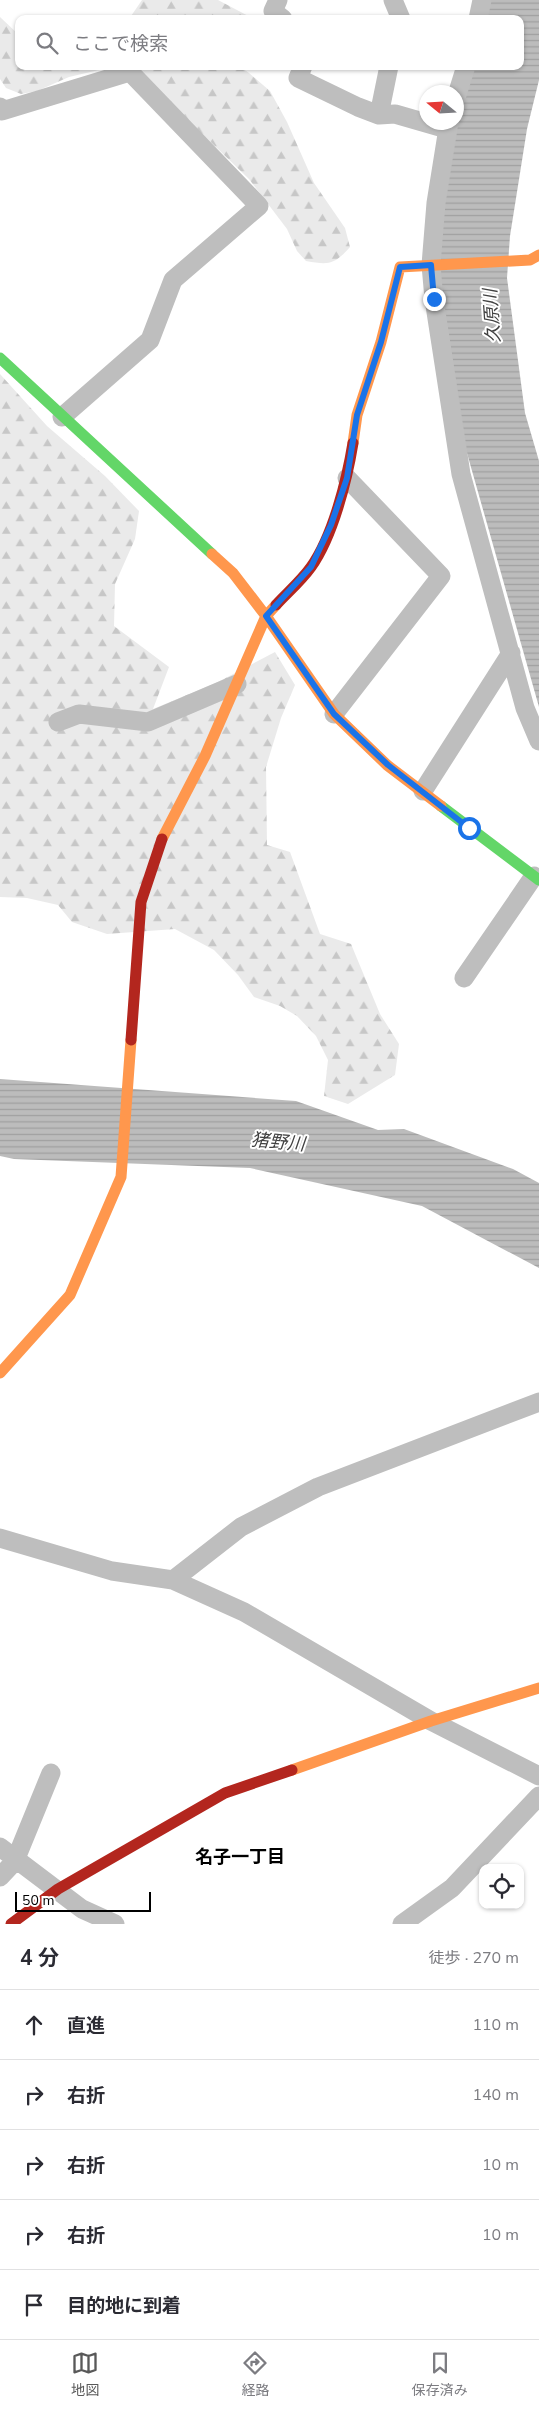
<!DOCTYPE html>
<html lang="ja">
<meta charset="utf-8">
<style>
:root{--surface:#fff;--page:#f2f2f3;--text:#2b2b33;--muted:#7c7c81;--line:#e1e1e2;--accent:#595959}
body{margin:0;font-family:"Nunito Sans","Noto Sans JP",sans-serif;background:var(--page);color:var(--text)}
.controls{position:absolute;right:15px;bottom:15px;display:grid;overflow:hidden;border-radius:10px;box-shadow:0 1px 4px #0004}
.controls button{width:45px;height:45px;display:grid;place-items:center;padding:0;border:0;border-bottom:1px solid var(--line);background:var(--surface);color:var(--text);font:25px sans-serif}
.compass{position:absolute;left:419px;top:85px;width:45px;height:45px;border-radius:50%;background:var(--surface);box-shadow:0 1px 4px #0004;rotate:288deg}
.scale{position:absolute;left:15px;bottom:12px;width:136px;box-sizing:border-box;padding-left:5px;border:2px solid #000;border-top:0;font-size:14px;line-height:18px;white-space:nowrap;color:#000;-webkit-text-stroke:4px #fff;paint-order:stroke}
.stop{position:absolute;width:15px;height:15px;margin:-11px;border:4px solid #1a73e8;border-radius:50%;background:#fff}
.stop.end{background:#1a73e8;border-color:#fff;box-shadow:0 1px 5px #0008}
.list{margin:0;padding:0;list-style:none}
h2{display:flex;justify-content:space-between;align-items:center;height:65px;margin:0;padding:0 20px;font-size:21px}
h2 small{font-size:16px;font-weight:400;color:var(--muted)}
.list li{display:grid;grid-template-columns:32px 1fr auto;gap:15px;align-items:center;box-sizing:border-box;height:70px;padding:0 20px;border-top:1px solid var(--line)}
.list b{display:block;font-size:19px;white-space:nowrap}
.list em{font-size:16px;font-style:normal;color:var(--muted)}
.icon{flex:none;width:28px;height:28px;fill:none;stroke:currentColor;stroke-width:2;stroke-linecap:round;stroke-linejoin:round}
.map{position:relative;flex:none;width:539px;height:1924px;overflow:hidden}
.search{position:absolute;background:var(--surface);box-shadow:0 1px 4px #0004;left:15px;right:15px;top:15px;height:55px;display:flex;align-items:center;gap:12px;box-sizing:border-box;padding:0 18px;border-radius:10px;color:var(--muted);font-size:19px}
.sheet{height:415px;background:var(--surface)}
nav{display:flex;justify-content:space-around;align-items:center;box-sizing:border-box;height:70px;border-top:1px solid var(--line);background:var(--surface);font-size:14px;color:var(--muted)}
nav a{display:grid;justify-items:center;gap:2px}
nav .on{color:var(--accent)}
.map>svg:first-child{display:block}
.forest{fill:url(#forest-firs)}
.water{fill:url(#water-rules)}
.lines{fill:none;stroke-linecap:round;stroke-linejoin:round}
.street{stroke:#bebebe;stroke-width:19}
.fast{stroke:#63d668;stroke-width:11}
.slow{stroke:#ff974d;stroke-width:11}
.jam{stroke:#b3261e;stroke-width:11}
.route{stroke:#1a73e8;stroke-width:6}
.labels{text-anchor:middle;dominant-baseline:central;stroke-width:4;stroke-linejoin:round;paint-order:stroke}
.water-label{font-size:18px;font-style:italic;fill:#414141;stroke:#fff}
.neighbourhood-label{font-size:18px;font-weight:bold;fill:#000;stroke:#fff}
</style>
<div class="map">
<svg width="539" height="1924" viewBox="0 0 539 1924">
<defs>
<pattern id="forest-firs" width="22" height="20" patternUnits="userSpaceOnUse" patternTransform="scale(1.25)"><rect width="22" height="20" fill="#eaeaea"/><path d="M5 1l3.5 6h-7zM16 11l3.5 6h-7z" fill="#c7c7c7"/></pattern>
<pattern id="water-rules" width="6" height="5" patternUnits="userSpaceOnUse" patternTransform="scale(1.25)"><rect width="6" height="5" fill="#bcbcbc"/><path d="M0 2.5h6" fill="none" stroke="#a0a0a0"/></pattern>
</defs>
<rect width="100%" height="100%" fill="#fff"/>
<path class="forest" d="M142,0H218L254,19H129Z
M0,17L19,35V66H116L69,77L37,91L21,94L6,88L0,79Z
M132,66H239L249,73L270,91L287,122L314,183L345,228L350,247C334,265 329,265 306,261L297,251L287,229L249,179Z
M0,374L47,426L105,476L139,511L135,539L115,584L114,626L169,667L153,709L218,682L275,652L295,685L281,718L266,767L267,845L290,852L320,934L351,944L380,1014L399,1044L395,1075L348,1104L324,1096L328,1060L316,1036L297,1016L280,1006L254,997L238,975L214,950L175,929L107,934L72,922L58,905L27,898L0,897Z"/>
<path class="water" d="M489,0H539V80L527,129L510,236L507,278L525,413L539,461V707L461,432L439,290L442,198L459,112L475,66H520V19H486Z
M0,1079L296,1101L378,1130L404,1129L513,1169L539,1183V1268L422,1206L250,1168L14,1159L0,1156Z"/>
<g class="lines">
<path class="street" d="M278,0L273,11L283,19
M393,0L401,19
M478,19L482,0
M303,66L298,78L358,107L379,115L395,114L447,129
M456,98L466,66
M0,107L2,111L130,72L259,206L173,280L150,340L62,417
M379,115L389,66
M449,122L436,203L431,265L434,299L461,474L525,708L539,741
M334,714L441,576L347,478
M58,722L79,714L148,722L237,684
M423,791L511,653
M464,978L534,876
M0,1538L112,1571L173,1580L244,1612L431,1721L539,1776
M173,1580L241,1527L318,1487L539,1402
M0,1847L82,1909L115,1924
M0,1877L15,1861L51,1773
M402,1924L452,1888L539,1796"/>
<path class="fast" d="M0,358L212,554
M441,806L539,880"/>
<path class="slow" d="M353,443L357,415L381,342L400,267L530,260L539,255
M212,554L233,573L266,616L334,714L387,765L441,806
M162,839L205,756L266,616L276,605
M0,1373L70,1295L121,1177L131,1040
M292,1770L431,1721L539,1688"/>
<path class="jam" d="M276,605C287,593 301,581 311,567C333,536 347,480 353,443
M131,1040L141,902L162,839
M11,1924L58,1889L225,1793L292,1770"/>
</g>
<g class="lines">
<path class="route" d="M434,299L431,265L400,267L381,342L357,415L347,478L331,525L311,567L266,616L334,714L388,765L469,828"/>
</g>
<g class="labels">
<g class="water-label">
<text transform="translate(492 316) rotate(-94)">久原川</text>
<text transform="translate(278 1142) rotate(5)">猪野川</text>
</g>
<g class="neighbourhood-label">
<text x="240" y="1857">名子一丁目</text>
</g>
</g>
</svg>
<div class="controls">
<button><svg class="icon" aria-label="locate" viewBox="0 0 24 24"><circle cx="12" cy="12" r="6"/><path d="M12 2v4M12 18v4M2 12h4M18 12h4"/></svg></button>
</div>
<svg class="compass" viewBox="-18 -18 36 36"><path d="M0-13l5 13h-10z" fill="#e53935"/><path d="M0 13l5-13h-10z" fill="#7c7c81"/></svg>
<div class="scale">50 m</div>
<div class="stop" style="left:469px;top:828px"></div>
<div class="stop end" style="left:434px;top:299px"></div>
<div class="search"><svg class="icon" aria-label="search" viewBox="0 0 24 24"><circle cx="10" cy="10" r="6"/><path d="M15 15l6 6"/></svg>ここで検索</div>
</div>
<section class="sheet">
<h2>4 分<small>徒歩 · 270 m</small></h2>
<ul class="list">
<li><svg class="icon" aria-label="ahead" viewBox="0 0 24 24"><path d="M12 20V5M6 11l6-6 6 6"/></svg><div><b>直進</b></div><em>110 m</em></li>
<li><svg class="icon" aria-label="right" viewBox="0 0 24 24"><path d="M7 20v-9h11M14 6l5 5-5 5"/></svg><div><b>右折</b></div><em>140 m</em></li>
<li><svg class="icon" aria-label="right" viewBox="0 0 24 24"><path d="M7 20v-9h11M14 6l5 5-5 5"/></svg><div><b>右折</b></div><em>10 m</em></li>
<li><svg class="icon" aria-label="right" viewBox="0 0 24 24"><path d="M7 20v-9h11M14 6l5 5-5 5"/></svg><div><b>右折</b></div><em>10 m</em></li>
<li><svg class="icon" aria-label="arrive" viewBox="0 0 24 24"><path d="M6 21V4h12l-3 4 3 4H6"/></svg><div><b>目的地に到着</b></div></li>
</ul>
</section>
<nav>
<a class="on"><svg class="icon" aria-label="map" viewBox="0 0 24 24"><path d="M3 6l6-2 6 2 6-2v14l-6 2-6-2-6 2zM9 4v14M15 6v14"/></svg>地図</a>
<a><svg class="icon" aria-label="directions" viewBox="0 0 24 24"><path d="M12 3l9 9-9 9-9-9zM9 14v-3h6M13 9l2 2-2 2"/></svg>経路</a>
<a><svg class="icon" aria-label="saved" viewBox="0 0 24 24"><path d="M7 4h10v16l-5-4-5 4z"/></svg>保存済み</a>
</nav>
